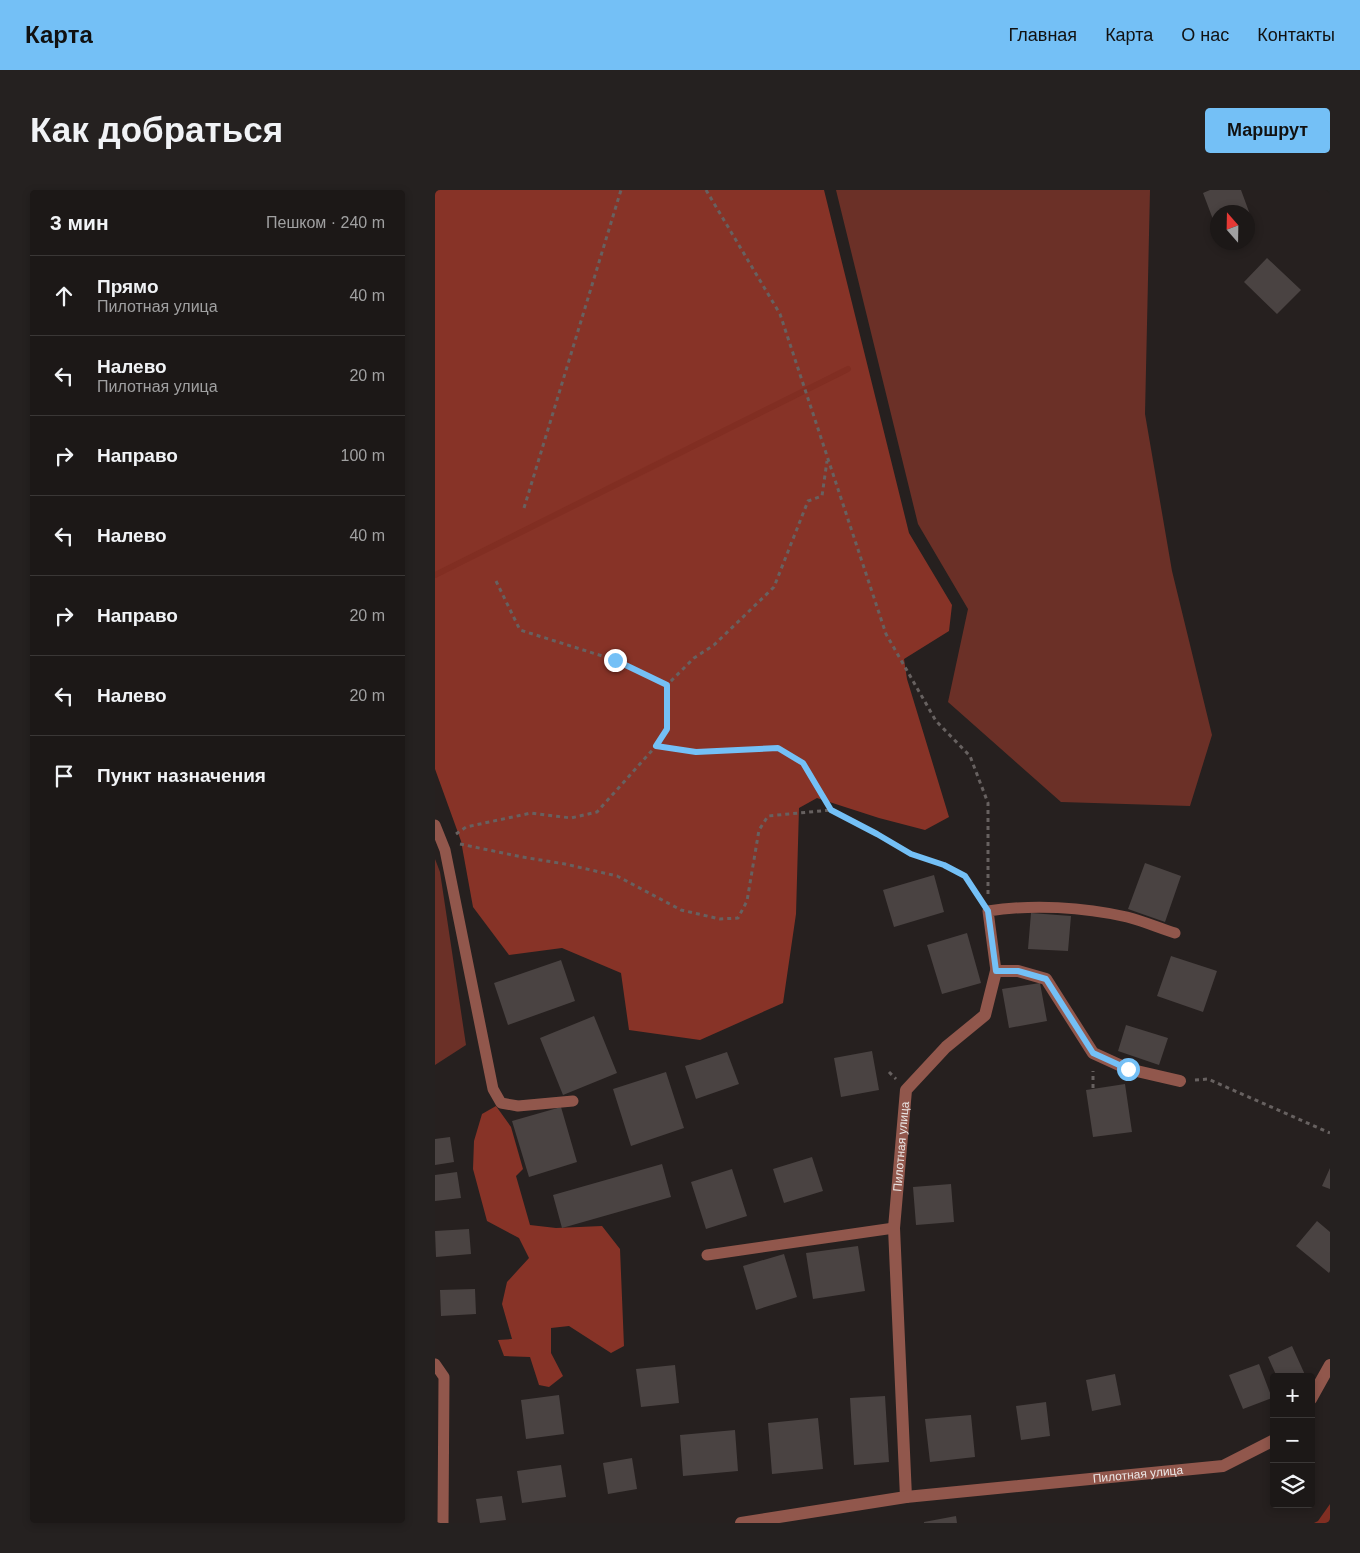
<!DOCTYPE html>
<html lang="ru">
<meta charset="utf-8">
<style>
:root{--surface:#1c1817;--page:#252120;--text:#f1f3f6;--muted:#a0a0a1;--line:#3a3736;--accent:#74c0f6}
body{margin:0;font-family:Helvetica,sans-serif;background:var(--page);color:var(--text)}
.controls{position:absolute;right:15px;bottom:15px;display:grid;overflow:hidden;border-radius:5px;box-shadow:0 2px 8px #0003}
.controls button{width:45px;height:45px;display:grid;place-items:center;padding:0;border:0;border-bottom:1px solid var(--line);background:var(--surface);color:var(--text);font:25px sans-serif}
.compass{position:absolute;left:775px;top:15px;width:45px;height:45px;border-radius:50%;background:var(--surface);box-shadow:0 2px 8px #0003;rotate:340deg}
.stop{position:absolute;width:15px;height:15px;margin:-11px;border:4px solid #74c0f6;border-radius:50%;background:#fff}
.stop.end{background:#74c0f6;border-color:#fff;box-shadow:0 1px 5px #0008}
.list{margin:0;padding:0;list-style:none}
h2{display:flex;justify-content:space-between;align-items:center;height:65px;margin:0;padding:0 20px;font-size:21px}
h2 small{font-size:16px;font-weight:400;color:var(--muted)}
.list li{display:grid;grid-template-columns:32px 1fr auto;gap:15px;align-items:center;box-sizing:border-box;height:80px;padding:0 20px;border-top:1px solid var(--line)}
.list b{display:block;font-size:19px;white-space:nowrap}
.list p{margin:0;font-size:16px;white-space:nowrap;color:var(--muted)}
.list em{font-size:16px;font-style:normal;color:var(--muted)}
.icon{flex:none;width:28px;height:28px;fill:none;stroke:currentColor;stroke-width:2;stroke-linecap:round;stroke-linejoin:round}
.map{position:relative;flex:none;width:895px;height:1333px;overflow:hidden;border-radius:5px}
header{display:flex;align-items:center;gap:30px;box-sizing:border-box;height:70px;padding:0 25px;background:var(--accent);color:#111}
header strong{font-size:24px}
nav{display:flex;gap:28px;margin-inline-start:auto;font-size:18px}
.intro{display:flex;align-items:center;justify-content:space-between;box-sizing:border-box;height:120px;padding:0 30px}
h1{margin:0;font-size:35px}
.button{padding:12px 22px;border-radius:5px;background:var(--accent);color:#111;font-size:18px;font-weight:700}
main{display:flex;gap:30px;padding:0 30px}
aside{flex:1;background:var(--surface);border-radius:5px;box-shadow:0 2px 8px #0003}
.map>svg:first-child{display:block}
.green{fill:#6b3027}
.forest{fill:#873327}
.water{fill:#812e22}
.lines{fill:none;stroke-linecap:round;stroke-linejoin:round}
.stream{stroke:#812e22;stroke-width:6}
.building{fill:#4a4342}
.path{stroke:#676160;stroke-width:3;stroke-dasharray:4 4;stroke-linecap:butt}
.lane{stroke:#91574c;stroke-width:11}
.street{stroke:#91574c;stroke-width:12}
.route{stroke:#74c0f6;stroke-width:6}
.labels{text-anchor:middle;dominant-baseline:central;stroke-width:4;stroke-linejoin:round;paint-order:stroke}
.street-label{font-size:12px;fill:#ebe7e6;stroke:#1d1715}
</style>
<header>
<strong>Карта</strong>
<nav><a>Главная</a><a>Карта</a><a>О нас</a><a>Контакты</a></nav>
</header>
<div class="intro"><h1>Как добраться</h1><a class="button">Маршрут</a></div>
<main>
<aside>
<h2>3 мин<small>Пешком · 240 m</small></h2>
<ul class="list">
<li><svg class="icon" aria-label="ahead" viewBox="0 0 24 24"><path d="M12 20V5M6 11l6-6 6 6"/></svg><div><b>Прямо</b><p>Пилотная улица</p></div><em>40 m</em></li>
<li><svg class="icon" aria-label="left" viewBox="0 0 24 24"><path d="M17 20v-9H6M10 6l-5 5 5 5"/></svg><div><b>Налево</b><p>Пилотная улица</p></div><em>20 m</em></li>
<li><svg class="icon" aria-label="right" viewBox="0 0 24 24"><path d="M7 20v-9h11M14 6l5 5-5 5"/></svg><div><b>Направо</b></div><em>100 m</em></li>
<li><svg class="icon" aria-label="left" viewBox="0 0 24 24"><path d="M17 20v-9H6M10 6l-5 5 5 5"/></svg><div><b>Налево</b></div><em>40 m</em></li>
<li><svg class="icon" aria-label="right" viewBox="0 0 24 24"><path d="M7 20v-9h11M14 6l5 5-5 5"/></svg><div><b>Направо</b></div><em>20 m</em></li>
<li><svg class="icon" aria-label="left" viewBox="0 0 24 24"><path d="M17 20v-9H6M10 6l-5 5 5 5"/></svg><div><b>Налево</b></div><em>20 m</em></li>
<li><svg class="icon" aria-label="arrive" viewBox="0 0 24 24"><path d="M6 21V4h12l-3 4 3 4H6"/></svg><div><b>Пункт назначения</b></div></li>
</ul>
</aside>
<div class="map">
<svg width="895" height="1333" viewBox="0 0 895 1333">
<rect width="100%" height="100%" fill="#26201f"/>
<path class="green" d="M401,0H715L710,224L737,381L777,545L755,616L626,612L513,512L533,419L483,334Z
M0,669L5,682L31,855L0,875Z"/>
<path class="forest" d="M0,0H389L474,343L517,415L514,441L469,469L472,489L514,627L490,640L444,628L382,608L364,618L361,724L348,813L265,850L194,840L186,783L127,758L74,765L38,717L26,651L0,579Z
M61,916L76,937L88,979L81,986L95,1035L121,1038L167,1036L185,1059L189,1156L176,1163L134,1136L116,1138V1163L128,1186L114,1197L104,1195L95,1167L69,1166L63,1150L77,1149L67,1114L72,1092L94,1068L84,1048L52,1031L38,979L39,951L47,924Z"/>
<path class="water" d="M895,1314V1333H879L883,1331Z"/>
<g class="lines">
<path class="stream" d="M0,385L413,179"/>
</g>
<path class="building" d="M775,0H806L820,38L812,41V22H782V40L768,3Z
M832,68L866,100L842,124L809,92Z
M710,673L746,686L730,732L693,719Z
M499,685L509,722L459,737L448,700Z
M596,723L636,726L633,761L593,759Z
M532,743L546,793L507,804L492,755Z
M736,766L782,781L768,822L722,806Z
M126,770L140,811L73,835L59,793Z
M605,793L612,831L574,838L567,799Z
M159,826L182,883L128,905L105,848Z
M691,835L733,848L724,875L683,861Z
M437,861L444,900L406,907L399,868Z
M292,862L304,894L261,909L250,876Z
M231,882L249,938L196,956L178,899Z
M690,894L697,942L658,947L651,900Z
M126,917L142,972L94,987L77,931Z
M15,947L19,972L0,975V949Z
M377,967L388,1001L349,1013L338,979Z
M227,974L236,1007L127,1038L118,1005Z
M895,978V999L887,996Z
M297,979L312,1026L271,1039L256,992Z
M22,982L26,1008L0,1011V985Z
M516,994L519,1032L481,1035L478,997Z
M882,1031L895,1042V1081L894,1083L861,1056Z
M34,1039L36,1064L1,1067L0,1041Z
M423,1056L430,1101L378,1109L371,1063Z
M349,1064L362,1107L321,1120L308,1076Z
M40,1099L41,1124L6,1126L5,1100Z
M857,1156L871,1187H842L833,1167Z
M824,1174L837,1208L808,1219L794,1185Z
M240,1175L244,1213L206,1217L201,1179Z
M680,1184L686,1215L657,1221L651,1190Z
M124,1205L129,1244L91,1249L86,1210Z
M450,1206L454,1272L419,1275L415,1208Z
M611,1212L615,1246L586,1250L581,1216Z
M536,1225L540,1267L495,1272L490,1229Z
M383,1228L388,1279L337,1284L333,1233Z
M300,1240L303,1281L248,1286L245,1245Z
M197,1268L202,1299L173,1304L168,1273Z
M126,1275L131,1307L87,1313L82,1281Z
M67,1306L71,1330L45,1333L41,1309Z
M521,1326L522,1333H489V1332Z"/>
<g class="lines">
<path class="path" d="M271,0L345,124L451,444L501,531L535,566L553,613V705
M89,318L186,0
M61,391L85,440L180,470L232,495
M221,556L261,562L343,558L369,573L396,620
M21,644L31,637L96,623L136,628L162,622L221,556L232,539V495L259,468L279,455L339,397L373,311L387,306L392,271
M25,654L87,667L130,674L182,686L246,720L285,729L303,728L312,711L324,640L333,626L396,620L442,643L476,664L509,675L530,686L544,708
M454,882L461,889
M760,890L773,889L895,943
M658,898V881"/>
<path class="lane" d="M0,635L10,660L58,899L66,913L83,916L138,911
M561,781L553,721C598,714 648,717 692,727C708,731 724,738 740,743
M272,1065L459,1038
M0,1174L9,1187L8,1333"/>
<g class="street">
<path d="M876,1209L895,1175"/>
<path id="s1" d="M471,1307L459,1038L471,900L511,857L550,825L561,781H583L611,789L658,863L693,879L745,891"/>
<path id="s2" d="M306,1333L471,1307L788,1276L839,1250"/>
</g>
</g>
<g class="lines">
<path class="route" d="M180,470L232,495V539L221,556L261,562L343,558L368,573L396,620L442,644L476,664L509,675L530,686L553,721L561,781H583L611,789L658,863L693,879"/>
</g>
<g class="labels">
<g class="street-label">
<text stroke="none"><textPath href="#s1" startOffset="351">Пилотная улица</textPath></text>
<text stroke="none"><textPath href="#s2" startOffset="400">Пилотная улица</textPath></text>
</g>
</g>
</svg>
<div class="controls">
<button>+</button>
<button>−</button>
<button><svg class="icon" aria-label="layers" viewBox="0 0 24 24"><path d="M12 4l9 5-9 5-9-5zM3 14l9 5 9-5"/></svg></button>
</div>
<svg class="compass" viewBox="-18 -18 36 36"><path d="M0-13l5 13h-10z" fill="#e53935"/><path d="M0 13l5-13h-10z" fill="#a0a0a1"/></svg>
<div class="stop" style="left:693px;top:879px"></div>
<div class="stop end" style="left:180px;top:470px"></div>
</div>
</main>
